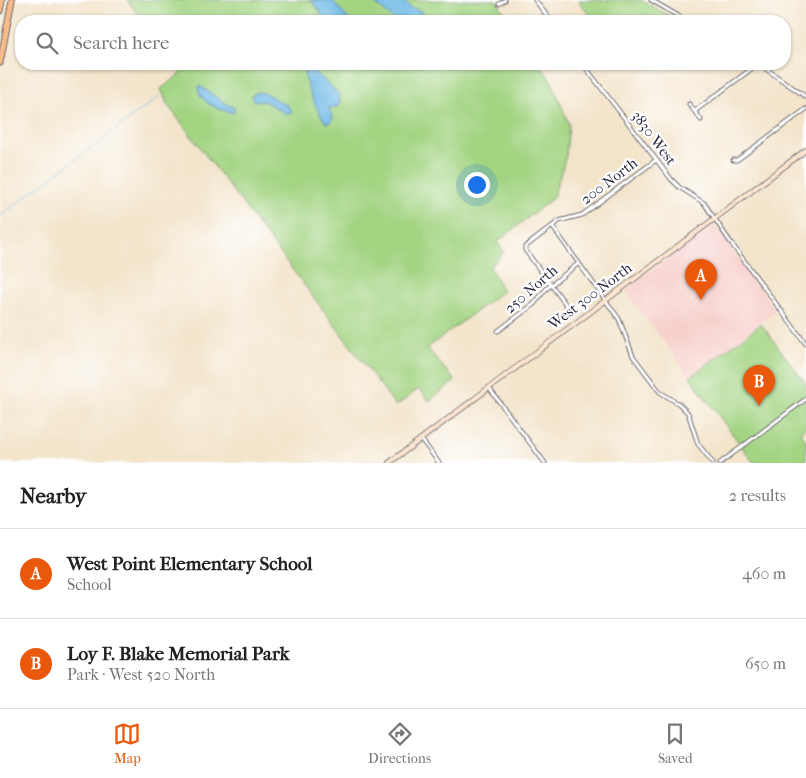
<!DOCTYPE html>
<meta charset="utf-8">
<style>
:root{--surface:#fff;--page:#f2f2f2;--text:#222;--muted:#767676;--line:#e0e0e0;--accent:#ea580c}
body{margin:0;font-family:"IM FELL French Canon",serif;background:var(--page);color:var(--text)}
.you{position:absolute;left:476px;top:184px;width:18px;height:18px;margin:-12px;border:4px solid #fff;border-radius:50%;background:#1a73e8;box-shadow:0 0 0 8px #1a73e833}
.badge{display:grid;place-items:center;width:32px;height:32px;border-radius:50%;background:var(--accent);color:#fff;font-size:16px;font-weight:700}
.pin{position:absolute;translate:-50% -41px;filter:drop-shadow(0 1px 2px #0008)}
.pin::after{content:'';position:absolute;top:26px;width:18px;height:15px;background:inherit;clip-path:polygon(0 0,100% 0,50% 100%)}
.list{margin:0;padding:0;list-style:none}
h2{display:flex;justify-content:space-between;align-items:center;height:65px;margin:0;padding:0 20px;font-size:21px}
h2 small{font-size:16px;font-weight:400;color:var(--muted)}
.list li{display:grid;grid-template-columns:32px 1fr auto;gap:15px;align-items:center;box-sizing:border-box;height:90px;padding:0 20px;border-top:1px solid var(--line)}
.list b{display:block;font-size:19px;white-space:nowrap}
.list p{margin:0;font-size:16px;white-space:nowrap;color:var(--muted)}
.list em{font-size:16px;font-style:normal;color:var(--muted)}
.icon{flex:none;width:28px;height:28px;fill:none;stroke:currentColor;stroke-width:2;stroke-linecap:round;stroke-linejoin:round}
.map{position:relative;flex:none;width:806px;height:463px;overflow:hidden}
.search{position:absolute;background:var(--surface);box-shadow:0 1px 4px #0004;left:15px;right:15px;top:15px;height:55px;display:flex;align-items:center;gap:12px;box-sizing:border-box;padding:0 18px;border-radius:20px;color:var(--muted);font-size:19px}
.sheet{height:245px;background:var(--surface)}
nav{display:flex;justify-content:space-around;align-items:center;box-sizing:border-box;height:70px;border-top:1px solid var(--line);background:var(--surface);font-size:14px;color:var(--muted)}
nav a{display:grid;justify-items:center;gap:2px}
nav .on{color:var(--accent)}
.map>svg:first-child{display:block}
.built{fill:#f7d0cc}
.green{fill:#a3d482;stroke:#627b5e}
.water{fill:#6db8e5;stroke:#486d90}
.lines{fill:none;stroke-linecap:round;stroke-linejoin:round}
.stream{stroke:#6db8e5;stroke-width:1}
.street-casing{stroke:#6b666d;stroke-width:5}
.secondary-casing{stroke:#6b666d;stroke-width:6}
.primary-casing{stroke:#6b666d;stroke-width:7}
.street{stroke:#fff;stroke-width:3}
.secondary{stroke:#fce5d0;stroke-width:4.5}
.primary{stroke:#f8bd89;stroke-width:5}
.labels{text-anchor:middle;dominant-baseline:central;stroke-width:4.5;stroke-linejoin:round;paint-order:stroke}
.street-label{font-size:15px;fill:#22223b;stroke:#fff}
</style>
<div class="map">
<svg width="806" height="463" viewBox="0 0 806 463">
<rect width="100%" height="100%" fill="#fff"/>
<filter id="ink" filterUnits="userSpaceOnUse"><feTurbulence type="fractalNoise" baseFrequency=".02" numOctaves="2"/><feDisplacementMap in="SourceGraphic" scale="10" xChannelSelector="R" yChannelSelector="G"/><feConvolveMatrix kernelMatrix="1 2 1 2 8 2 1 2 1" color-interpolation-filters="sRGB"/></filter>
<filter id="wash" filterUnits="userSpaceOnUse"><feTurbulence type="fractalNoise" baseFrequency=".0096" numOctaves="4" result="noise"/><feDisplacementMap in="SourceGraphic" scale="20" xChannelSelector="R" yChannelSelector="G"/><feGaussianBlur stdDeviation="1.12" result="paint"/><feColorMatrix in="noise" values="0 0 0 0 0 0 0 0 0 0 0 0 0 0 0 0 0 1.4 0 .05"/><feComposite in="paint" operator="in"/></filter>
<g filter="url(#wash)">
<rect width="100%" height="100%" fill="#f3e4ca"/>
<path class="built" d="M713,224L776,310L690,377L625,290Z"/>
<path class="green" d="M127,0H496L510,21H143Z
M578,0H641L679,21H594Z
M175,64H539L551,80L569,124L566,156L553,198L497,242L504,252L490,267L503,291L427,348L455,381L429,401L419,389L396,406L167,104L161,89L181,73Z
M761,324L806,384V427L800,432L806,440V463H754L690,377Z"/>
<path class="water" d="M311,0H332L350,21H326Z
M371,0H403L411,8L421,11L426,21H396Z
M308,65L339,94L340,102L337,107L329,108L333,119L329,123H326C318,113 303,81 304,69Z
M200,86L228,105L234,107V113C220,110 200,104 198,87Z
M258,92C274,94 274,101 287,105L292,112L286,114L266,102L253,100L252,95Z"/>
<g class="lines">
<path class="stream" d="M0,216L159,97"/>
</g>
</g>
<g filter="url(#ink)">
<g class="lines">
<g class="street-casing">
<path id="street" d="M535,0L551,21
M651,0L687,21
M499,4L505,0
M583,64L671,179L679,187L704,203L731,243L806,344
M759,64L806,97
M689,104L701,120
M695,111L758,64
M733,160H737L806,109
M552,226L619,319L633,356L660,392L679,404L688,413L698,444L713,463
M570,310L525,250V247L559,221L582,215L656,160
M498,331L534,304L546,289L579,263
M489,388L545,463
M421,439L439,463
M720,463L806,399"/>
</g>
<g class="secondary-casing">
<path id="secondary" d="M389,463L806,150"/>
</g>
<g class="primary-casing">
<path id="primary" d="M0,11L2,0
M0,63L12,0"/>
</g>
<use href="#street" class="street"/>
<use href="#secondary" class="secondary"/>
<use href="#primary" class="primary"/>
</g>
</g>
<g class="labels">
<g class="street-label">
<text transform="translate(654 138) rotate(53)">3830 West</text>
<text transform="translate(609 181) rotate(-37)">200 North</text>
<text transform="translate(531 289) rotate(-41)">250 North</text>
<text transform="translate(590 296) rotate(-37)">West 300 North</text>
</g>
</g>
</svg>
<div class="you"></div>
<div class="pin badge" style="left:701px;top:300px">A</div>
<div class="pin badge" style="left:759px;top:406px">B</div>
<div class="search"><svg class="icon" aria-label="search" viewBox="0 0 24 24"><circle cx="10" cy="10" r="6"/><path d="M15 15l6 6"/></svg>Search here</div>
</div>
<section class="sheet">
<h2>Nearby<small>2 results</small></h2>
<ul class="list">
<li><span class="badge">A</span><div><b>West Point Elementary School</b><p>School</p></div><em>460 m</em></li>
<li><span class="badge">B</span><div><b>Loy F. Blake Memorial Park</b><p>Park · West 520 North</p></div><em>650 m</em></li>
</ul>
</section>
<nav>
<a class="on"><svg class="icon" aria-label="map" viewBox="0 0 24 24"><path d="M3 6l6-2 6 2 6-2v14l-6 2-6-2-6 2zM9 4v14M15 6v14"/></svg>Map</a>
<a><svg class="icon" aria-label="directions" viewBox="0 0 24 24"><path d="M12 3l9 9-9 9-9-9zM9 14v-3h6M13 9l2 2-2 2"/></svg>Directions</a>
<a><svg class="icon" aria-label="saved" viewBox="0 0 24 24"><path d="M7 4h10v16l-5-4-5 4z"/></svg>Saved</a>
</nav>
